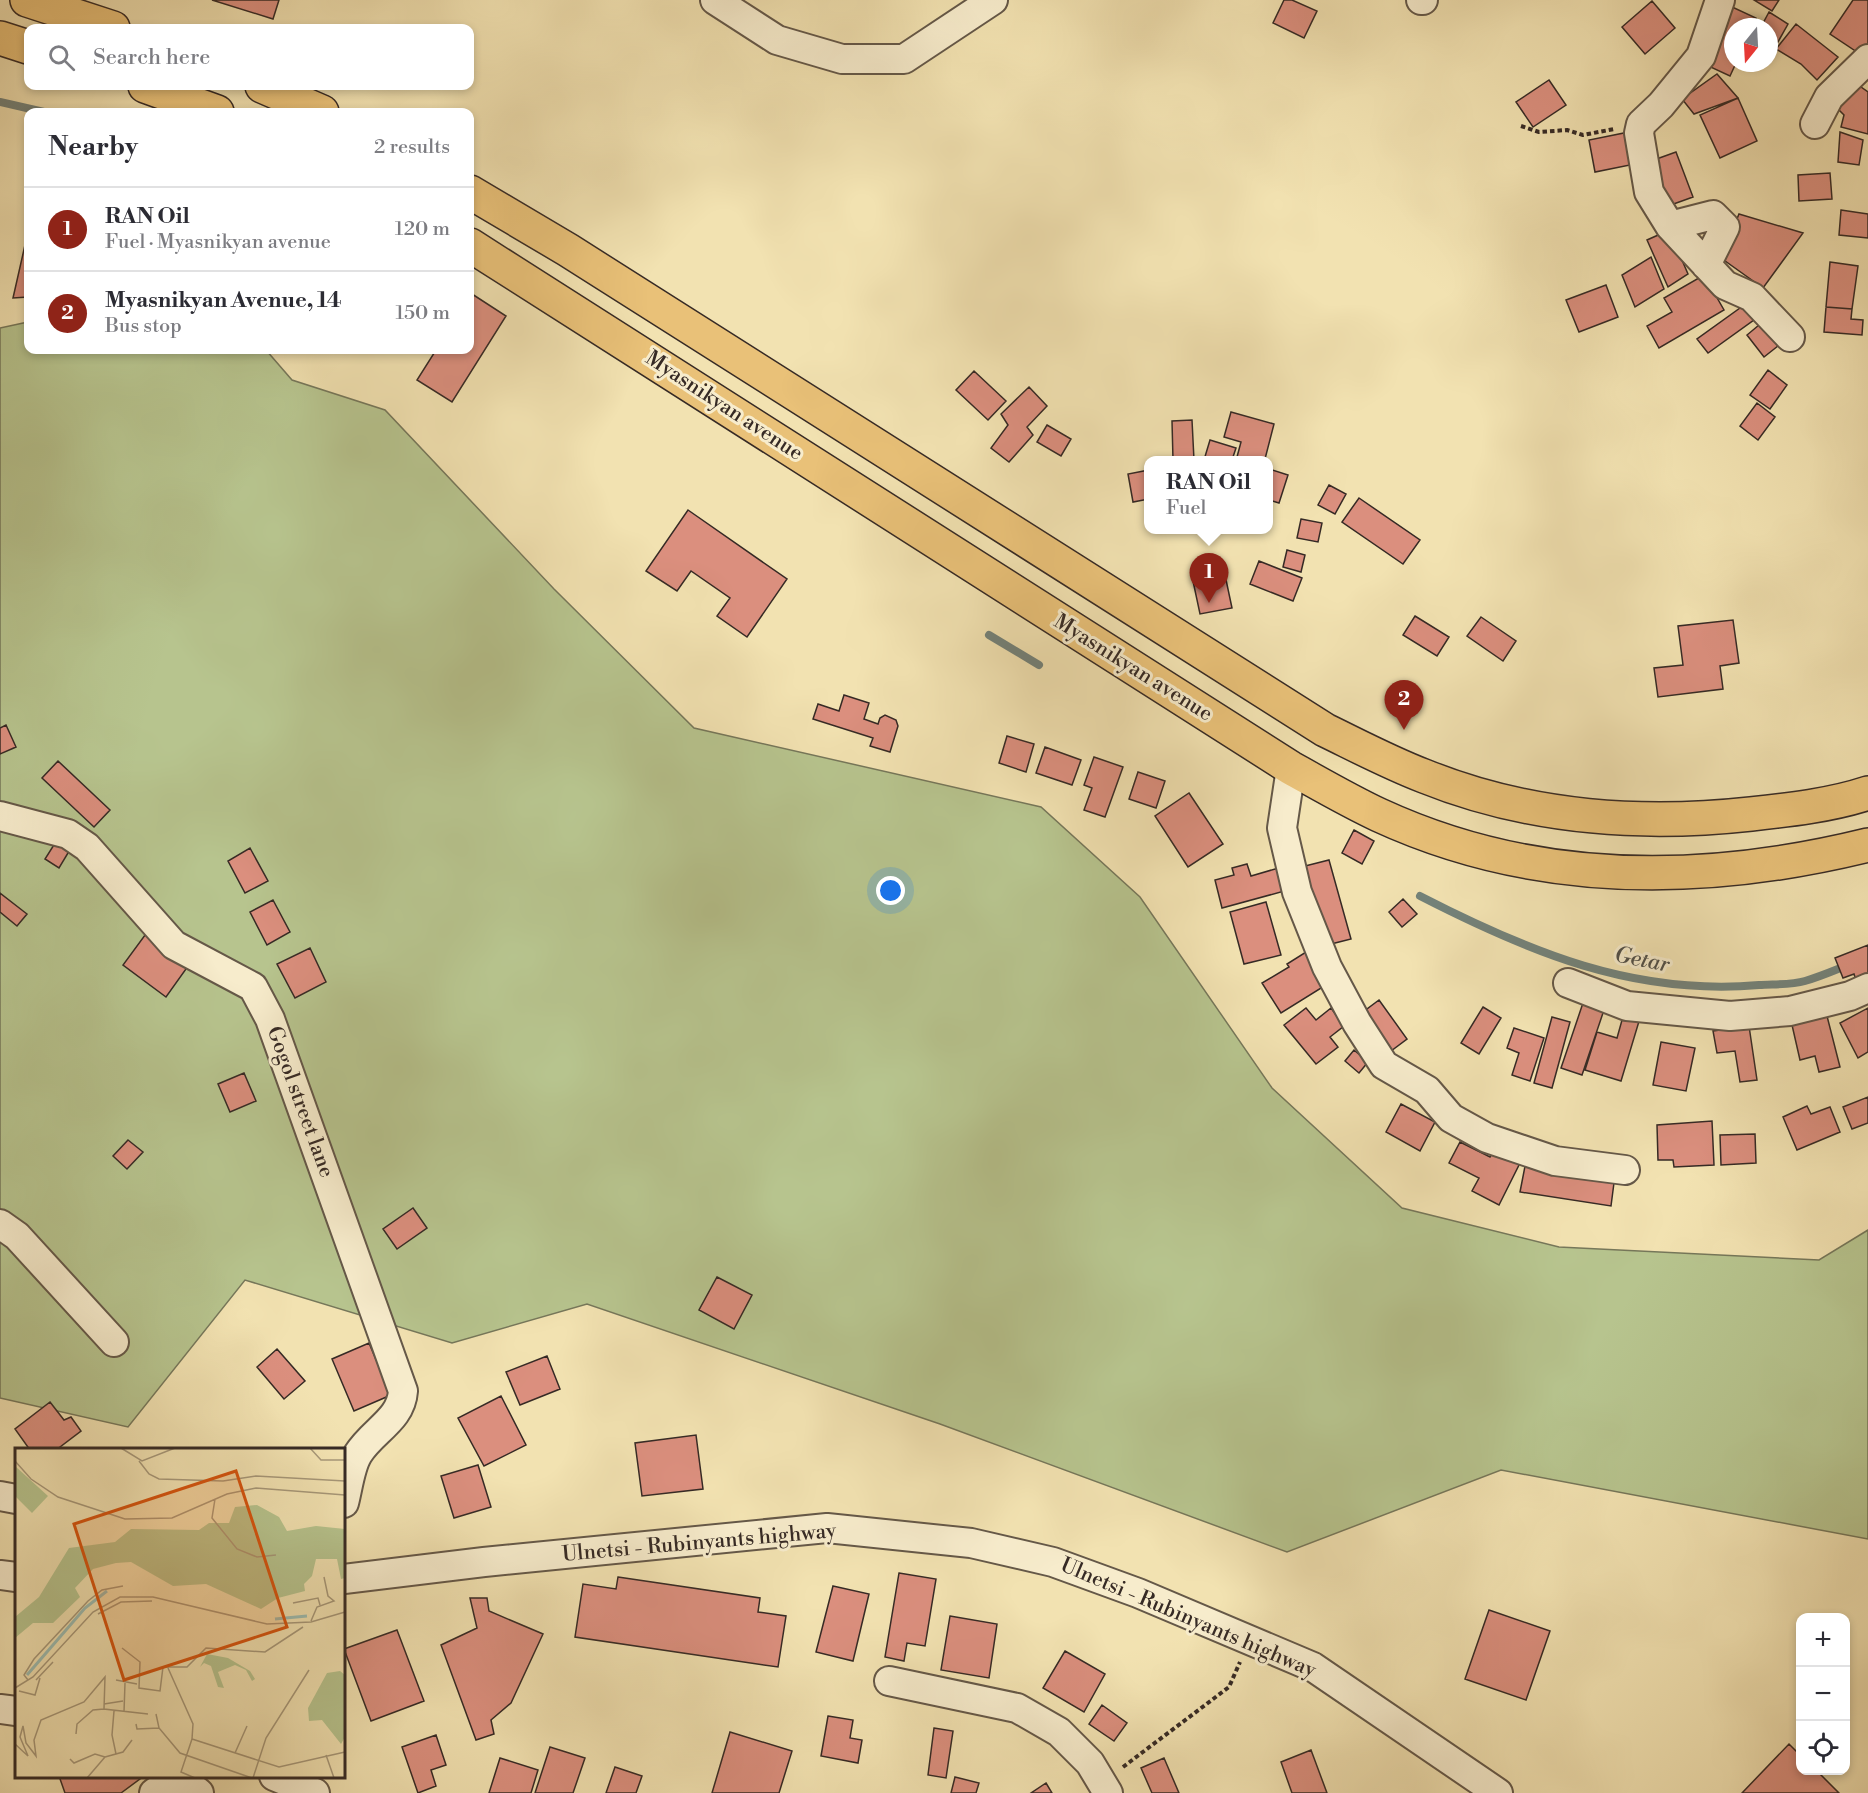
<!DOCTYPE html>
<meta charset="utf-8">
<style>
:root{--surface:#fff;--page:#f2f2f3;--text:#2b2b33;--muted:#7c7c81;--line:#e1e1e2;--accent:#8f2418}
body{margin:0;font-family:"Libre Bodoni",serif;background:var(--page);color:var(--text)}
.controls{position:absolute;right:18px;bottom:18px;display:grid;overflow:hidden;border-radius:12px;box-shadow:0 3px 9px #0003}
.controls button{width:54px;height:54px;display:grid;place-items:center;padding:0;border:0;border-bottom:2px solid var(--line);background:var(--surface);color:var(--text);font:30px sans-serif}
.compass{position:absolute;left:1724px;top:18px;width:54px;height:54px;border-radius:50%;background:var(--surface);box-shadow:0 3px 9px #0003;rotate:198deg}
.you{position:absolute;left:891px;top:891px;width:21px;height:21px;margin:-15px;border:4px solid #fff;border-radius:50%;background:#1a73e8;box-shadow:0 0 0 9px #1a73e833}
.badge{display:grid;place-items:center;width:39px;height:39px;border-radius:50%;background:var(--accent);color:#fff;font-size:20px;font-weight:700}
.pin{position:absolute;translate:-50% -50px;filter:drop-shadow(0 2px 3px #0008)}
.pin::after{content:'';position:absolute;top:32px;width:21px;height:18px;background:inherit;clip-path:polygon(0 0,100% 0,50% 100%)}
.popup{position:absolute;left:1144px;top:456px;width:129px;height:78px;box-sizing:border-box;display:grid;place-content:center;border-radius:12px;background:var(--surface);filter:drop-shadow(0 2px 4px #0005);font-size:20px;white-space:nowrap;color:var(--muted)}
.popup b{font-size:22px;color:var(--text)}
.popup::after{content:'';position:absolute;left:50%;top:100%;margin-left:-12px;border:12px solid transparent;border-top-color:var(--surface)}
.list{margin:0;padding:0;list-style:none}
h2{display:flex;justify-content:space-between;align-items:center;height:78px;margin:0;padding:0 24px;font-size:26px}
h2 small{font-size:20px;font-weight:400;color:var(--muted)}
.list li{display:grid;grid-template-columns:39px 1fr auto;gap:18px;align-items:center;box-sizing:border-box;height:84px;padding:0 24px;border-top:2px solid var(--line)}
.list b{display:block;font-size:22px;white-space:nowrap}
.list p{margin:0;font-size:20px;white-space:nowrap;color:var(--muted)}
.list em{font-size:20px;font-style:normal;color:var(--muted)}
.icon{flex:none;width:33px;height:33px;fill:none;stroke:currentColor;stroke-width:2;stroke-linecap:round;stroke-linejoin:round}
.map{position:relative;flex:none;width:1868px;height:1793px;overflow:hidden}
.search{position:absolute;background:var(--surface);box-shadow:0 3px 9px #0003;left:24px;top:24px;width:450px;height:66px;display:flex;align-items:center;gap:15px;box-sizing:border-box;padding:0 21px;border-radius:12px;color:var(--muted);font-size:22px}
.panel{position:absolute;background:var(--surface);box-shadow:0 3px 9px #0003;left:24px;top:108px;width:450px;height:246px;border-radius:12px}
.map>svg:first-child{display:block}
.green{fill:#b7c48e;stroke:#76775a;stroke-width:1.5}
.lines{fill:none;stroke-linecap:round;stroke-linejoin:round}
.stream{stroke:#73827a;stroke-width:8}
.building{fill:#db8f7e;stroke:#362a25;stroke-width:1.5}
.minor-casing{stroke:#655848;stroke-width:32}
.highway-casing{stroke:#362a25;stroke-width:36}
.path{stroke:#362a25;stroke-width:4;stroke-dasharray:4.5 3;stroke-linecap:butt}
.minor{stroke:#f7eccc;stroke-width:28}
.highway{stroke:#e9c178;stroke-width:33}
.labels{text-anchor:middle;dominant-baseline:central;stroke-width:6;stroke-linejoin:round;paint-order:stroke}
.street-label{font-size:21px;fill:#362a25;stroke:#f7eccc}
.water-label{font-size:22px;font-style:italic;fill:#504f48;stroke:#f7eccc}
.inset-river{fill:none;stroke:#9cbdb2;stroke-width:3}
.inset-road{fill:none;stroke:#a79879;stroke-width:1.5}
.view{fill:#d6540e;fill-opacity:0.15;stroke:#d6540e;stroke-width:3}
.inset-edge{fill:none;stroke:#362a25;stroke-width:3}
</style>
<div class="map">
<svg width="1868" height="1793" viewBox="0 0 1868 1793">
<rect width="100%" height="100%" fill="#f2e2b1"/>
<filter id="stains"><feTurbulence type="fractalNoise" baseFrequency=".00333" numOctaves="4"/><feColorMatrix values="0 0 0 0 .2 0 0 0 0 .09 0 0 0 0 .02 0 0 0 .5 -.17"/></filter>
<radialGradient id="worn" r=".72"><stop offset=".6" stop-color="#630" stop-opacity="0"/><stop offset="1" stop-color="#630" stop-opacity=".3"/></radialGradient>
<path class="green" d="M28,322V350H266L292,380L385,410L554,589L694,728L1041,807L1140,897L1272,1088L1402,1208L1559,1247L1819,1260L1868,1230V1539L1501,1470L1287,1552L940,1424L587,1304L452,1343L245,1280L128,1427L0,1398V328Z"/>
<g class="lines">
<path class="stream" d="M0,102L44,112
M989,635L1039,665
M1420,896C1529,952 1634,996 1759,985C1774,984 1791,985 1805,981C1819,977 1833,971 1848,965"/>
</g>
<path class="building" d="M212,0H279L273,19Z
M1284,0H1292L1317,11L1304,38L1273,23Z
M1754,0H1779L1772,11Z
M1853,0H1868V49L1863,56L1830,34Z
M1652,1L1675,28L1645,54L1622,27Z
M1730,6L1756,18L1752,27H1733V63H1736L1730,76L1704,64Z
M1769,12L1788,24L1774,49L1769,46V27H1761Z
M1796,24L1838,57L1817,80L1801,64L1776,49Z
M1717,74L1738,98L1694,114L1682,99Z
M1549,80L1566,105L1533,127L1516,102Z
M1851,80L1868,92V134L1841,127L1844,115L1839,110Z
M1738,98L1757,141L1720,158L1700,115Z
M1629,132L1635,164L1595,172L1589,140Z
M1840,132L1863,140L1859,165L1838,162Z
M1676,152L1693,197L1668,206L1651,161Z
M1830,173L1832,199L1799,201L1798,175Z
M1841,210L1868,214V238L1839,235Z
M1739,214L1803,233L1763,288L1721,258Z
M1665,232L1675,244L1688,274L1668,287L1647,240Z
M25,245L28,246V297L13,298Z
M1651,257L1664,289L1635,307L1622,275Z
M1830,262L1858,266L1852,309L1826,307Z
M1704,275L1724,310L1659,348L1647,326L1672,312L1664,298Z
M1606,285L1618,317L1579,332L1566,300Z
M472,294L506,316L452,402L417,380L436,350H470Z
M1747,303L1758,317L1708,353L1697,339Z
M1826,307L1852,309L1851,319L1863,320L1862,335L1824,332Z
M1765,320L1783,342L1764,357L1747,335Z
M1768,370L1787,385L1770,409L1750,395Z
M974,371L1006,401L988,420L956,390Z
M1029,387L1047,406L1027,427L1033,435L1009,462L991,448L1008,425L1001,414Z
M1757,403L1775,417L1758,440L1740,426Z
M1231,412L1274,424L1265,459L1252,460L1237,457L1241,442L1224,437Z
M1192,420L1194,460H1173L1172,421Z
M1047,425L1071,439L1061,456L1037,442Z
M1210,440L1236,448L1232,460H1204Z
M1269,469L1288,475L1279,503L1269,500Z
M1149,470V499L1133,502L1128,474Z
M1329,485L1346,494L1335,514L1318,505Z
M1359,498L1420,540L1403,564L1342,522Z
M688,510L787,579L747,637L717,616L730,598L691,571L677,591L646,571Z
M1301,519L1322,523L1318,542L1297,538Z
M1287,550L1305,555L1301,572L1283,567Z
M1259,561L1302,578L1293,601L1250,584Z
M1225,575L1232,608L1200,614L1193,581Z
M1415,616L1449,637L1437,656L1403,635Z
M1481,617L1516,641L1503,661L1467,636Z
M1733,620L1739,663L1720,666L1723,689L1658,697L1654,668L1683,665L1678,626Z
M844,695L869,703L864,719L878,724L880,718L885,715L896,720L898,726L890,752L870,746L873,738L813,719L818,704L839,711Z
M6,725L16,747L0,754V728Z
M1007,736L1034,744L1026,772L999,763Z
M1045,747L1081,760L1072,785L1036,773Z
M1094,757L1123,767L1105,817L1084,810L1092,788L1084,785Z
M58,761L110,810L94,827L42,778Z
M1138,772L1165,781L1156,808L1129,799Z
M1189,793L1223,844L1188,867L1155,816Z
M1354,830L1374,841L1362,864L1342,853Z
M57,840L71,848L59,868L45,859Z
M250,848L268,881L245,893L228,861Z
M1329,860L1351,939L1327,945L1305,866Z
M1247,864L1251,876L1282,867L1288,890L1222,908L1215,880L1234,875L1232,868Z
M0,893L27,914L17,926L0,912Z
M1403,899L1417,914L1402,927L1389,912Z
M273,900L290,932L267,945L250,912Z
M1266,902L1281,955L1244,964L1230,912Z
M148,931L191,962L166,997L123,965Z
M1868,945V976L1856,980L1854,974L1843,978L1835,958Z
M310,948L326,982L295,998L277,964Z
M1306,952L1326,985L1281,1013L1262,983L1289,967L1287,964Z
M1379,1000L1407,1039L1387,1054L1359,1015Z
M1584,1000L1605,1007L1582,1075L1561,1068Z
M1483,1007L1501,1018L1479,1054L1461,1043Z
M1306,1008L1316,1020L1331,1008L1344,1026L1330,1037L1338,1047L1316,1064L1284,1025Z
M1868,1008V1052L1858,1058L1840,1023Z
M1624,1013L1640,1018L1621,1081L1585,1070L1597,1032L1617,1038Z
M1827,1016L1840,1067L1819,1072L1815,1056L1800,1060L1792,1025Z
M1552,1017L1570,1022L1552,1088L1534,1083Z
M1749,1026L1757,1080L1740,1082L1735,1051L1717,1053L1713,1031Z
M1514,1028L1544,1038L1530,1081L1512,1075L1519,1053L1507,1048Z
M1661,1042L1695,1048L1686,1091L1653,1085Z
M1354,1050L1368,1062L1359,1073L1345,1061Z
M244,1073L256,1101L230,1112L218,1084Z
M1868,1097V1123L1852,1129L1843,1107Z
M1401,1104L1435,1122L1420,1151L1386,1132Z
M1807,1106L1811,1114L1830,1107L1840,1132L1797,1150L1783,1117Z
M1712,1121L1714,1165L1674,1167L1673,1160H1658L1657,1125Z
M1755,1134L1756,1163L1721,1165L1720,1135Z
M128,1140L143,1152L127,1169L113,1156Z
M1460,1142L1490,1157L1495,1147L1521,1161L1499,1205L1472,1191L1479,1178L1449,1163Z
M1526,1161L1615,1175L1611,1206L1520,1192Z
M413,1208L427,1228L397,1249L383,1229Z
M717,1277L752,1295L734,1329L699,1310Z
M369,1343L391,1395L354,1411L332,1359Z
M277,1349L305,1381L284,1399L257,1367Z
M547,1356L560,1389L520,1405L506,1372Z
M501,1396L526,1445L484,1466L458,1418Z
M50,1402L64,1420L71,1417L81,1431L56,1450H30L15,1429Z
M696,1435L703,1489L642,1496L635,1443Z
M478,1465L491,1507L454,1518L441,1476Z
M899,1573L936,1579L925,1646L907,1643L904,1661L885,1657Z
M618,1577L760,1598L758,1612L786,1616L778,1667L575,1637L583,1584L616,1589Z
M833,1586L869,1594L853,1661L816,1652Z
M470,1598H487L489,1611L543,1634L511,1703L491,1720L494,1734L476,1740L441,1645L477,1628Z
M1489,1610L1550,1631L1526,1700L1465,1679Z
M950,1616L997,1624L989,1678L941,1670Z
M397,1630L424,1701L371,1721L344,1649Z
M1065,1651L1105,1674L1084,1712L1043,1688Z
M1102,1705L1127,1723L1114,1741L1089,1724Z
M828,1716L853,1720L850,1738L862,1740L858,1763L821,1756Z
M934,1728L953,1731L946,1778L928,1775Z
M730,1732L792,1751L779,1793H712Z
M436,1735L446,1765L431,1770L436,1786L418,1793L402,1747Z
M1789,1744L1800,1755V1770H1816L1839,1793H1742Z
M550,1747L585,1758L573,1793H535Z
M1311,1750L1327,1793H1292L1281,1762Z
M500,1758L538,1770L531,1793H489Z
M1164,1758L1179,1793H1152L1141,1768Z
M615,1767L642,1776L636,1793H606Z
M59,1776H144L121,1793H65Z
M955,1777L979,1783L976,1793H951Z
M1046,1783L1052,1793H1031Z"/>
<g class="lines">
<g class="minor-casing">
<path id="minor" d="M715,0L777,40L842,59H904L993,0
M1421,0H1423
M1720,0L1701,56L1661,105L1641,124L1639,133L1649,192L1670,226L1725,285L1752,297L1790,337
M1815,124L1829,97L1868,59
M1670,226L1713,215L1725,227L1706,265
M1291,768L1282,828L1297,892L1327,967L1357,1023L1384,1065L1427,1090L1451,1118L1487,1138L1555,1161L1625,1170
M0,816L68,834L87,847L174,945L253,987L270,1019L403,1391C401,1420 373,1430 358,1454C350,1467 348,1488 344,1503
M1568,983L1627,1006L1730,1016L1790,1011L1850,996L1868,988
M0,1224L17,1236L114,1342
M0,1496L16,1499
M0,1575L16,1577
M344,1579L484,1562L827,1528L971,1543L1053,1562L1138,1593L1313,1667L1498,1793
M889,1681L1017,1708L1059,1732L1090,1763L1108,1793
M0,1709L16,1711
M274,1776L315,1793
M154,1793C173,1779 181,1778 199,1793"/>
</g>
<g class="highway-casing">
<path id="highway" d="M27,0L113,28
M0,38L28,47
M145,86L217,112
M262,86L322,112
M470,192L568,250L1325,730C1358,746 1390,763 1424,776C1528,818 1641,826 1751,814C1789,810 1832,805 1868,793
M470,245L1291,768C1320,784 1349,801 1379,815C1535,887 1705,885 1868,845"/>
</g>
<path class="path" d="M1521,126L1539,132L1567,130L1583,135L1614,129
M1123,1767L1229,1687L1240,1662"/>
<use href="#minor" class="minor"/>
<use href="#highway" class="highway"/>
</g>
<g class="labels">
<g class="street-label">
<text transform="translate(724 406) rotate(33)">Myasnikyan avenue</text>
<text transform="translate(1133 668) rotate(32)">Myasnikyan avenue</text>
<text transform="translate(300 1102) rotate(70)">Gogol street lane</text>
<text transform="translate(699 1543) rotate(-5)">Ulnetsi - Rubinyants highway</text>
<text transform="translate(1188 1618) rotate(23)">Ulnetsi - Rubinyants highway</text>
</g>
<g class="water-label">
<text transform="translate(1642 960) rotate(11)">Getar</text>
</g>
</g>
<g transform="translate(15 1448)">
<rect width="330" height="330" fill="#f2e2b1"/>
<path d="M0,18L33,48L17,65L0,48ZM242,57L264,69L272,83L301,78L330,81V130L326,131L322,111H301L297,128L289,136L290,143L263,150L246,161L191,136L158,138L116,114L101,115L78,121L60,140L65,149L38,175H18L0,190V169L24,149L54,100L100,94L116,81L184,82L194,75H214L220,59ZM192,206L213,210L235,223L240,231L237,233L231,222L220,217L203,224L209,240L203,239L196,218L189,215L185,219ZM325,223L330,227V289L326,296L307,272L294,273L293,260L312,225Z" fill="#b7c48e"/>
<path class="inset-river" d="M260,171L292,168M12,227L70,160L92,143"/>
<path class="inset-road" d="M106,0L127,13L160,0M295,0L306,12H330M0,13L16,31L43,49L110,71L157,70L212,46L241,40L330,47M124,13L134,26L144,31L208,33L241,28L330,33M200,51L197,70L222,101L242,109L261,107M278,155L303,150L305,157M83,166L106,154L137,153M296,173L302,159L319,153L313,148L309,129M107,200L125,214L124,240L145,243L148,219H172L191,200L250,204L288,179M153,220L178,276L177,291M13,232L9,227L19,211L73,153L87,142L108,138M21,232L38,214M101,232L122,236M0,240L18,229L78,164L105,149H138L252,176L296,174L330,164M4,243L20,247L25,230M89,256L108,253M99,263L97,287L101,306M109,264L110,235M141,266L144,280L165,305L237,330M121,276L122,281L144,280M61,286L62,276L78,262L89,261M0,296L13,308L5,289L8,278L11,295L21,308L19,292L26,272L69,254L90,229L89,261L133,266M220,305L232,278M311,307L319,330M90,309L108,304L117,292M55,311L59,315L80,306L90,309M72,330L90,309M180,330L166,324L177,291L264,319L330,304M238,330L251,290L294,222"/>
<path class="view" d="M221,23L272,179L109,232L59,76Z"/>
<rect width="330" height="330" class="inset-edge"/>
</g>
<rect width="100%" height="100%" filter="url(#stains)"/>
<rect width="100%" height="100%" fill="url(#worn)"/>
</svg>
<div class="controls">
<button>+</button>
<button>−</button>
<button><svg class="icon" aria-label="locate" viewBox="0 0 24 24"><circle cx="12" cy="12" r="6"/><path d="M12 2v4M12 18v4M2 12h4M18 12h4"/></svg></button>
</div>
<svg class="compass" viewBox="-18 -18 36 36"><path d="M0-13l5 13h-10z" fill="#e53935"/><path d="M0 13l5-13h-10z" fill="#7c7c81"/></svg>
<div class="you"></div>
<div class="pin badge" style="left:1209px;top:603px">1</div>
<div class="popup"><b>RAN Oil</b>Fuel</div>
<div class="pin badge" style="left:1404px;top:730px">2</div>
<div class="search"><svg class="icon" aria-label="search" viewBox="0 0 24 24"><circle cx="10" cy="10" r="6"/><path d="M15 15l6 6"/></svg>Search here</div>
<section class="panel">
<h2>Nearby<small>2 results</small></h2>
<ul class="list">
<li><span class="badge">1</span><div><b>RAN Oil</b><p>Fuel · Myasnikyan avenue</p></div><em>120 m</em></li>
<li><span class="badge">2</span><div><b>Myasnikyan Avenue, 14</b><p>Bus stop</p></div><em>150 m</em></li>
</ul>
</section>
</div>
